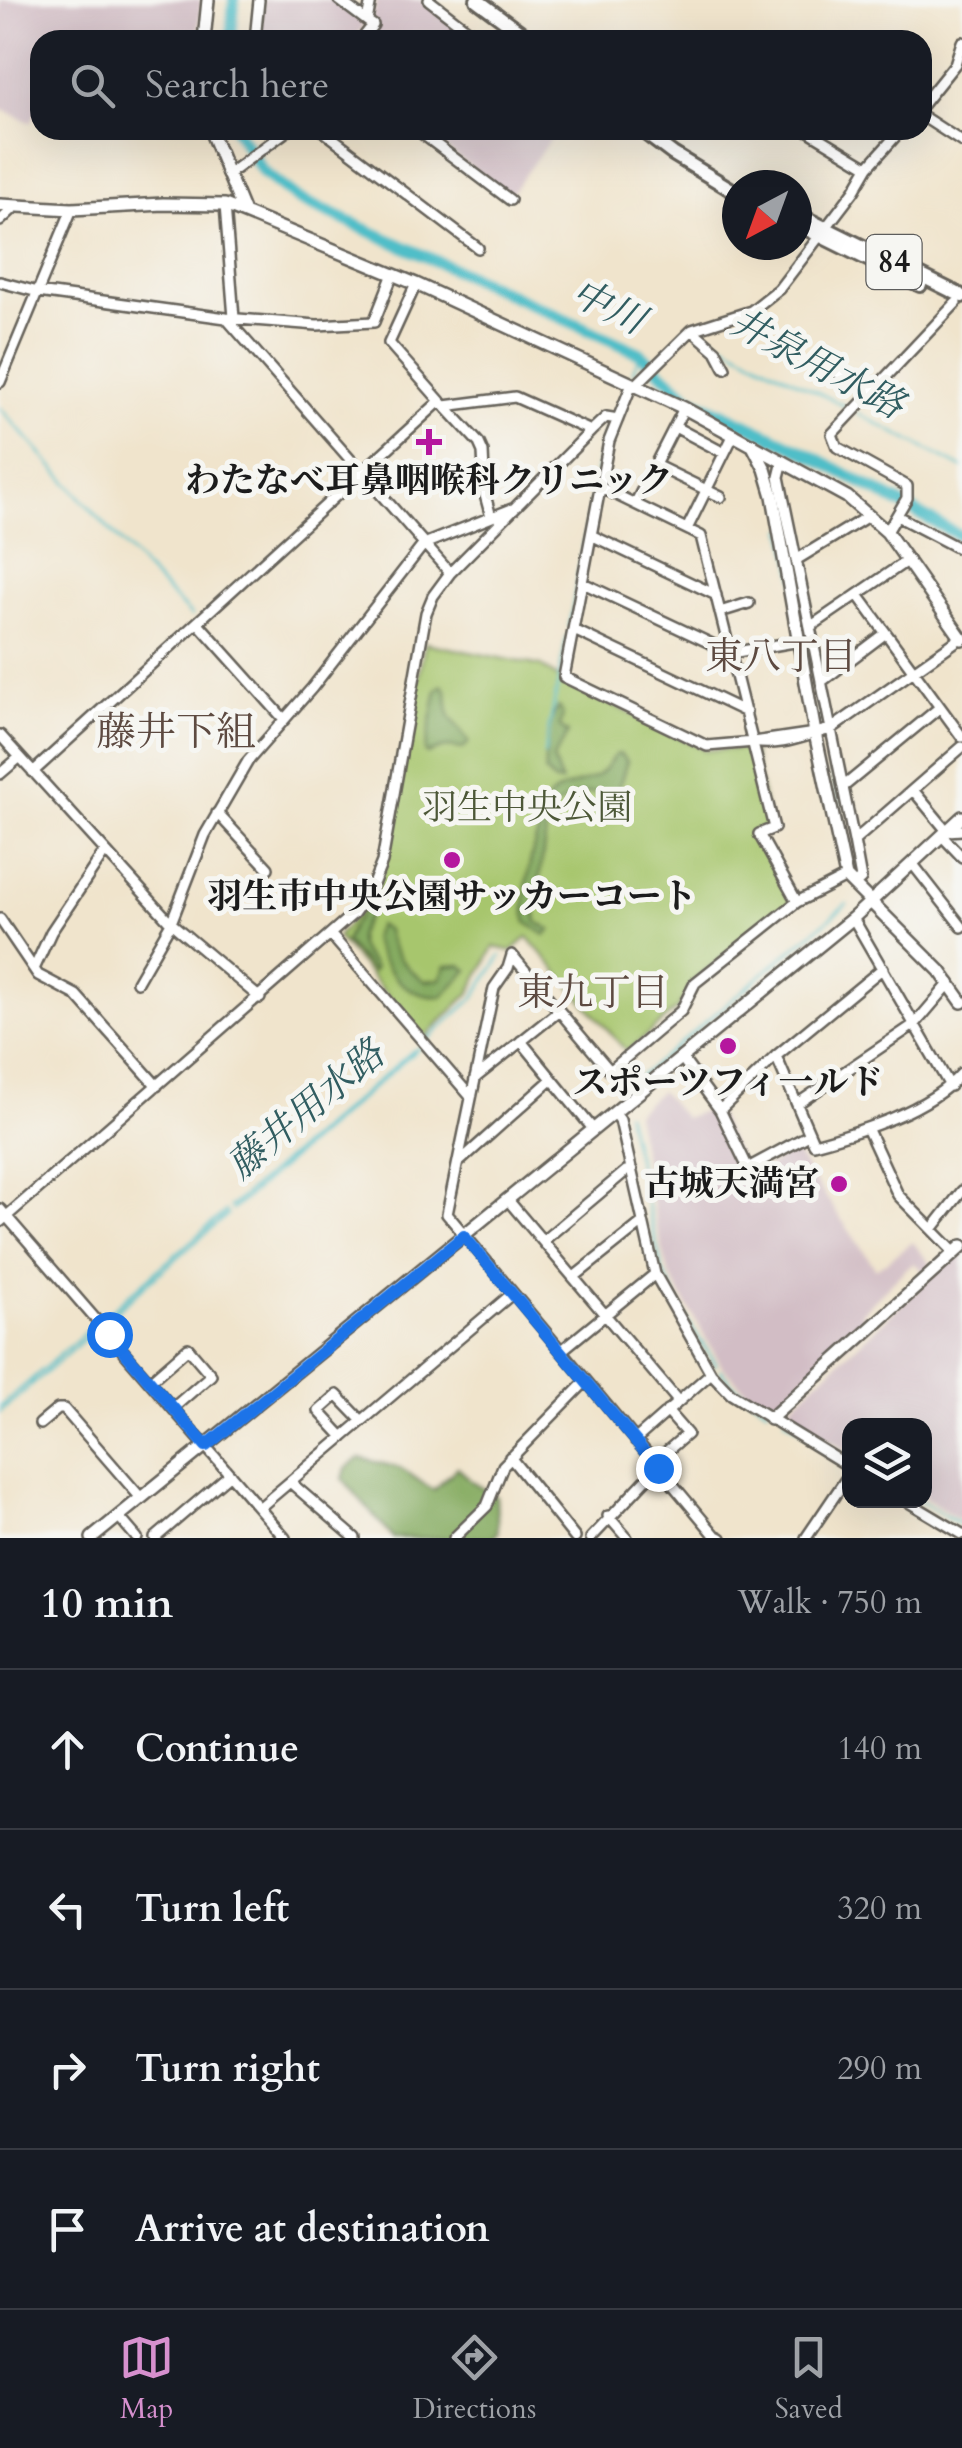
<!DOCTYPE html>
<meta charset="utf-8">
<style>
:root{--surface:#171b24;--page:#242831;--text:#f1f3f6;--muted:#9ea1a6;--line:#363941;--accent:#d690ce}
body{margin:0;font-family:Cardo,"Noto Serif JP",serif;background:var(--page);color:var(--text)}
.controls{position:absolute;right:30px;bottom:30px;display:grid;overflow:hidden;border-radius:20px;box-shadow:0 10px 40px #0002}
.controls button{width:90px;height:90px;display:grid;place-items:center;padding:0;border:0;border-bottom:2px solid var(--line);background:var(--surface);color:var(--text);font:50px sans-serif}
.compass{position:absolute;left:722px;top:170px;width:90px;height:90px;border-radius:50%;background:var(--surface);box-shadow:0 10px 40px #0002;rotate:221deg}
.stop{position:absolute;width:30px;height:30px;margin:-22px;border:8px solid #1a73e8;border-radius:50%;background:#fff}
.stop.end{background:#1a73e8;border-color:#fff;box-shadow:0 2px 10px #0008}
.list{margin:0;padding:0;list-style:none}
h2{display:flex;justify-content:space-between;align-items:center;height:130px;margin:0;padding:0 40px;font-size:42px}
h2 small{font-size:32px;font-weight:400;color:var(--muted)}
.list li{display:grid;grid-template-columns:65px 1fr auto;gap:30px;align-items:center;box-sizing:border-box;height:160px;padding:0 40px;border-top:2px solid var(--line)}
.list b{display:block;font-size:38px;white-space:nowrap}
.list em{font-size:32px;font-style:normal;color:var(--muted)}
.icon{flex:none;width:55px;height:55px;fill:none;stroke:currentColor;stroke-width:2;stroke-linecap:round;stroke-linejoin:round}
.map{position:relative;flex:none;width:962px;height:1538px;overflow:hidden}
.search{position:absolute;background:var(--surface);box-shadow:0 10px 40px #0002;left:30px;right:30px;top:30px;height:110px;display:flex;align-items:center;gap:25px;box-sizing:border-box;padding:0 35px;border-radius:30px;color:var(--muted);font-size:38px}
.sheet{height:770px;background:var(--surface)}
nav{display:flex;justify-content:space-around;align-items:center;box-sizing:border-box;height:140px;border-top:2px solid var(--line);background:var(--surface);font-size:28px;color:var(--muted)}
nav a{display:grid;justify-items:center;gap:5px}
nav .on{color:var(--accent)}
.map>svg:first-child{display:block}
.industrial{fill:#d2bdc5}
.green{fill:#a7c66d;stroke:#627144;stroke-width:2.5}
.forest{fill:#85ab60;stroke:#50643e;stroke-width:2.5}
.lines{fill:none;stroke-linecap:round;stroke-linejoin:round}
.stream{stroke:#50bec8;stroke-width:2.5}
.river{stroke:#50bec8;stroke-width:12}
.street-casing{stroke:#66625a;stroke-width:14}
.secondary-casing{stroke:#66625a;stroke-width:16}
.primary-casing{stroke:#66625a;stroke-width:18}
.street{stroke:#fff;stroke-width:9}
.secondary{stroke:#fff;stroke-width:11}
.primary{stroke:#fff;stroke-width:12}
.route{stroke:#1a73e8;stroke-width:12}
.poi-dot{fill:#b5179e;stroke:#f6f6f2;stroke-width:4}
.labels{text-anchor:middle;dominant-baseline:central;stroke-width:10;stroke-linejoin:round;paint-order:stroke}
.shield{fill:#f6f6f2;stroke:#5d5d5c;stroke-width:2.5}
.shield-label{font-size:32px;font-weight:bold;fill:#1c1c1c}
.poi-label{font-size:35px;font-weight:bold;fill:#1c1c1c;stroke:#f6f6f2}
.park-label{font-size:35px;fill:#4d5838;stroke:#f6f6f2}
.water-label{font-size:38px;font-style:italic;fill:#315d61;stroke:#f6f6f2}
.neighbourhood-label{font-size:38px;fill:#5d4a41;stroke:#f6f6f2}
.quarter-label{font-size:40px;fill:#5d4a41;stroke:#f6f6f2}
</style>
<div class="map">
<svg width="962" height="1538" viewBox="0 0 962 1538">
<rect width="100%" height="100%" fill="#f6f6f2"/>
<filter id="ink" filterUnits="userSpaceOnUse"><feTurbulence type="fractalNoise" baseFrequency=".01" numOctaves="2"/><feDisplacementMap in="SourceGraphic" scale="20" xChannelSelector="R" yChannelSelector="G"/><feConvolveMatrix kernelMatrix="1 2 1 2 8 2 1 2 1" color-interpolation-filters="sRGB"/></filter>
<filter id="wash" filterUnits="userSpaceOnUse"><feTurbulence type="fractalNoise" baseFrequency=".0048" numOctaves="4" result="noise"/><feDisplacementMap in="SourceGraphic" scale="40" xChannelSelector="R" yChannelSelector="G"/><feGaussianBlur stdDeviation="2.25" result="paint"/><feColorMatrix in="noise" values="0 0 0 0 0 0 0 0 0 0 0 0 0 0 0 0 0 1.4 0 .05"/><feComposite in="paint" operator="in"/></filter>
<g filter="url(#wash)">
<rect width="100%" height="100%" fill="#f0e4cc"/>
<path class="industrial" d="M0,0H202L197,40H40V103L31,123L0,108Z
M263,0H334L362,21L363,28L352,40H258Z
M377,0H423L475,40H365Z
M422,130H557L509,196Z
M660,1091L684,1118L714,1107L749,1178L794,1151L876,1269L913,1242L933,1267L925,1273L914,1263L906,1269L861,1313L870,1325L774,1408L747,1391L723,1368L669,1274L657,1228L635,1113Z
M962,1249V1522L925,1498L924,1426H850L849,1452L785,1411Z"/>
<path class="green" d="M425,643L541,666L563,681L706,750L752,749L770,827L754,832L793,901L693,981L678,1008L627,1052L528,937L512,951L494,947L469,994L424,1038L337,937L374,892L385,863Z"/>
<path class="forest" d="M443,685L447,692L449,715L469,742L463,749L448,747L427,754L425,751L437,689Z
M558,707L563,714L560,727L568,733L553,759L561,782H555L545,772C544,753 547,722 558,707Z
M620,754L627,761L617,793L613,795C591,790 570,793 554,810L543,811C550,783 579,788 598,775C605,770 610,761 615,755Z
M544,822L546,832L535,908L537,922L551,930L545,935L527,923C520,902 532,840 544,822Z
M371,901L375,903C371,918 352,931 360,948C363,955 371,961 375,968L372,972L345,942L351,927Z
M378,925L387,930C390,951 407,970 425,981L440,979L446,966L461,965L468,970L443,996C406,1000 385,970 372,939Z
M360,1458L400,1468L433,1490L458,1467L471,1481L496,1496L498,1533L491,1538H393L343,1479L346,1468Z"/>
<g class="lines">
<path class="stream" d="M701,332L850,409
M633,372L640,353
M0,408L145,569L192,616
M857,413L962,468
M770,436V448
M771,462L775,482
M784,529L805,625
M569,627L601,448L610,423
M806,632L823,726
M825,735L853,873
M544,755L567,636
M428,1039L473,999L501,956
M638,1078L847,904
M626,1113L662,1270L687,1320L716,1365
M230,1207L414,1050
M232,1210L422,1045
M101,1319L226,1211
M104,1321L228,1214
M720,1370L732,1384L767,1409
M0,1407L95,1324
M0,1412L97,1328
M785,1419L850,1460
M919,1500L962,1526"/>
<path class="river" d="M231,40L234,0
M236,130L263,172L296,198L640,353L690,398L801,450L962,537"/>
</g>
</g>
<g filter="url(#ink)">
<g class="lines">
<g class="street-casing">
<path id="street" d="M339,0L367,21
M429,0L481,40
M255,40L259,0
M361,40L373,25L367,21L371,0
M922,105L955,64L962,42
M922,116L962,142
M322,130L478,248
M417,130L510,200
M807,130L868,167
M227,175L288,130
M225,205L234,318
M0,221L16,206
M393,274L374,322L317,325L226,318L450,573
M0,282L38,292L226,318
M692,330L716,351L725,368
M820,363L870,391
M0,382L72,209
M632,384L609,441L564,677L707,746L754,742
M635,386L692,330L751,311L779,289L854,191L868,167L901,130
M442,403L479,443L483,452L485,495L491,517
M445,406L515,397L591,431
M675,427L724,453
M783,461L779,477L810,627
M655,465L721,497
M600,487L701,536L774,828L759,834L797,902
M635,504L684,408
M897,516L962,550
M687,529L734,434
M887,532L907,498V486L837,447L832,434L956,303
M593,536L716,595
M796,560L868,516
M583,583L731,653L800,641
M858,595L962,737
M720,612L749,603
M198,623L283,718
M574,630L746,712
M821,682L886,633
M815,733L754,742C782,747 805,735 831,729L962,637
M0,735L171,923L260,998
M33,772L440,401L389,343L416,284
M0,774L20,757
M843,787L939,708
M913,790L947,831L962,830
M217,813L268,868
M942,836L962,857
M854,841L810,627L908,560
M912,863L962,927
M854,885L861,879L854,841L962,747
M853,918L950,1086
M0,919L38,975L76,995L157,1086
M331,935L471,1097
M34,969L51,932L105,851
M137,982L171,923L205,835L248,761L312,688L424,544L512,509
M521,1041L593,1129
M776,1056L814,1144C862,1131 928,1111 962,1073
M681,1057L720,1110L748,1168L809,1135
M475,1078L559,1011
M797,1104L915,1024L950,983
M720,1110L776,1056L883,968
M614,1112L620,1120L655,1274L711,1373L731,1394L850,1467
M868,1130L898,1195L955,1253
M458,1163L552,1079
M507,1199L678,1401
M0,1209L285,1538
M0,1222L354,913L371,889L382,862L426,613L433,596L450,573L591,431L606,417L618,419
M933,1228L962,1191
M543,1241L626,1171L632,1170
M574,1277L643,1222
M561,1351L655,1274
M150,1381L188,1348L211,1375L173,1408
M40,1424L58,1409H64L141,1498
M343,1437L319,1411L337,1395L362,1421
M635,1440L711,1373
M510,1457L575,1538
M653,1463L687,1434L667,1411
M290,1482L355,1538
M905,1500L962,1534
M259,1508L513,1293
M608,1516L627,1538
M119,1517L137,1538
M155,1538L230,1474
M454,1538L487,1506L503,1466L586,1381
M591,1538L657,1468
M721,1538L715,1535L447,1214L494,988L508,968L512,955L610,1071L681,1011L695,983L797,902L846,877
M806,1538L850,1473"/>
</g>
<g class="secondary-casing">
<path id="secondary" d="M204,40L208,0
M210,130L243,210
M0,205L72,209L163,204L225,205L416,284L684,408L847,497L887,532L962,639
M752,444L765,469L773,496L815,733L846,877L940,971L962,1002
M770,1419L962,1246
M92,1538L853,918L962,817"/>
</g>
<g class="primary-casing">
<path id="primary" d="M477,0L531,40
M641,130L673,154L737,193
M797,214L962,296
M797,224L920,285"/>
</g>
<use href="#street" class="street"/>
<use href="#secondary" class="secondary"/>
<use href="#primary" class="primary"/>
</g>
</g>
<g class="lines" filter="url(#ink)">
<path class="route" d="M109,1334L206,1446L464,1236L658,1468"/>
</g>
<g class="poi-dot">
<path d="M424 427h10v10h10v10h-10v10h-10v-10h-10v-10h10z"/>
<circle cx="452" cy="860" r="10"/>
<circle cx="728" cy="1046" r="10"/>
<circle cx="839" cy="1184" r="10"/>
</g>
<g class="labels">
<rect class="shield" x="866.5" y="235" width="55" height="54" rx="8"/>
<g class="shield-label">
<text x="894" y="262">84</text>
</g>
<g class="poi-label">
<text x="429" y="481">わたなべ耳鼻咽喉科クリニック</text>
<text x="452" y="897">羽生市中央公園サッカーコート</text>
<text x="728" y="1083">スポーツフィ一ルド</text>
<text x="819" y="1184" text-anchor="end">古城天満宮</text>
</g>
<g class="park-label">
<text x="527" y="808">羽生中央公園</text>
</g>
<g class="water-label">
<text transform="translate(608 307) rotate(26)">中川</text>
<text transform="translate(817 364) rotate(28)">井泉用水路</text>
<text transform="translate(306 1110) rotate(-40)">藤井用水路</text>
</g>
<g class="neighbourhood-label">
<text x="781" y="657">東八丁目</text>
<text x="593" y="993">東九丁目</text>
</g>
<g class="quarter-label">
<text x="176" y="732">藤井下組</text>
</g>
</g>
</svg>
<div class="controls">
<button><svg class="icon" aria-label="layers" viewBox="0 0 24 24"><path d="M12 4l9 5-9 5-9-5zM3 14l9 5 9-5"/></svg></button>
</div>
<svg class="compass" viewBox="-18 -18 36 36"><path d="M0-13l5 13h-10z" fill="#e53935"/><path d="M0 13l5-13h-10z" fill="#9ea1a6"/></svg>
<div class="stop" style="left:109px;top:1334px"></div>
<div class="stop end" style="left:658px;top:1468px"></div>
<div class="search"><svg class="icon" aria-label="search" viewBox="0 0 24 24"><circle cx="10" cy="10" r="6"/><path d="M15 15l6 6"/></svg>Search here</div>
</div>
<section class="sheet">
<h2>10 min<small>Walk · 750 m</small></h2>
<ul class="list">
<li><svg class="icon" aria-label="ahead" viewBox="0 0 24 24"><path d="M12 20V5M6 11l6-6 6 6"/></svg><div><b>Continue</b></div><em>140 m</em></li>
<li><svg class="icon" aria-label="left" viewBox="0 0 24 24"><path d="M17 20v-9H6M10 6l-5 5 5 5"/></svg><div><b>Turn left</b></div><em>320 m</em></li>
<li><svg class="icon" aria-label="right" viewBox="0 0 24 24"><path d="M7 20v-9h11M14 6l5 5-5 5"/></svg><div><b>Turn right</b></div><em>290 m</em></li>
<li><svg class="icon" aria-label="arrive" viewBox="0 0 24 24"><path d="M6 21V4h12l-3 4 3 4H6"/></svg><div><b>Arrive at destination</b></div></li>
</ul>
</section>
<nav>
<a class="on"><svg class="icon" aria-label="map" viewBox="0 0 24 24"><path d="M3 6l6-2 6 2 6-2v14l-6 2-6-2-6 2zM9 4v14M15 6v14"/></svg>Map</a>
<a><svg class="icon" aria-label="directions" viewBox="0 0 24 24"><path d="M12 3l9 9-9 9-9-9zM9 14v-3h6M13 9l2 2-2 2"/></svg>Directions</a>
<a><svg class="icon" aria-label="saved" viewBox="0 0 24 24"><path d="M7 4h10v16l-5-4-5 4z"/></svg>Saved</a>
</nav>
